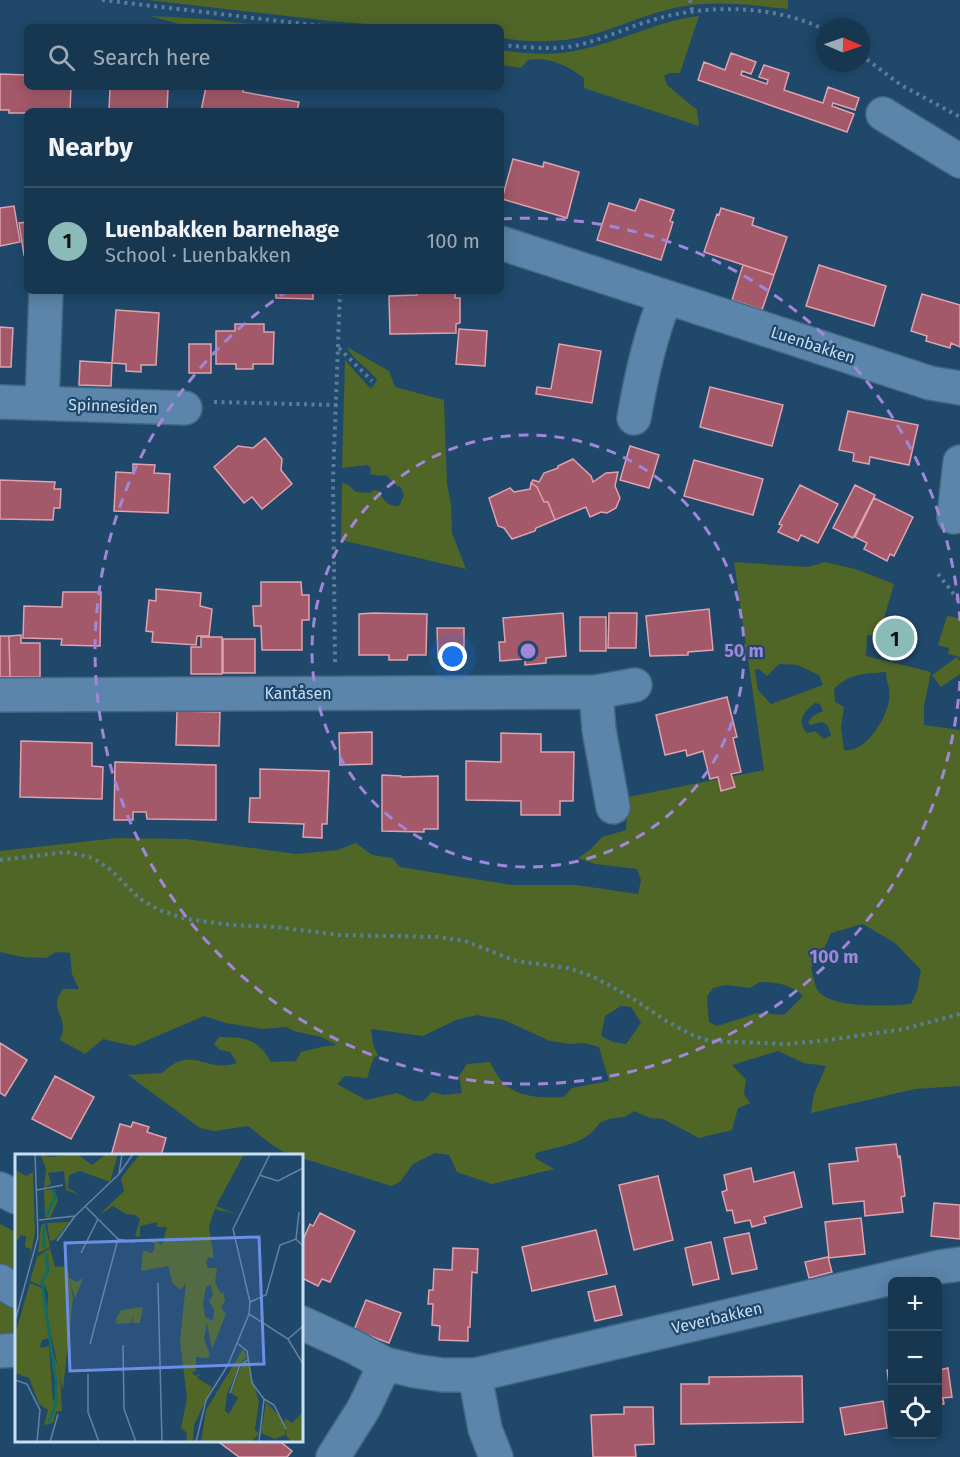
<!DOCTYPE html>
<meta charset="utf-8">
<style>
:root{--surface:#173650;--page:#24415a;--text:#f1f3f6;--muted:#9eabb7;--line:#365067;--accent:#8bbbb9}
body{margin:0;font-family:"Fira Sans",sans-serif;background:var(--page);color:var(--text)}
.controls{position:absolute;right:18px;bottom:18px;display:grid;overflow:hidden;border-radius:9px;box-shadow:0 3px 15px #0003}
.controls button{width:54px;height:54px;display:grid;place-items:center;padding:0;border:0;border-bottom:2px solid var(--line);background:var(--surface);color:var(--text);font:30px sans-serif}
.compass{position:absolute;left:816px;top:18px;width:54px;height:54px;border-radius:50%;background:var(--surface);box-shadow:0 3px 15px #0003;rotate:92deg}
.you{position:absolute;left:453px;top:657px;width:21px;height:21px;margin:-15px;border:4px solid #fff;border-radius:50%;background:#1a73e8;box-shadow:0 0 0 9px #1a73e833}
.badge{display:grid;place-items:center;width:39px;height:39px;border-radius:50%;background:var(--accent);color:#111;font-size:20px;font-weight:700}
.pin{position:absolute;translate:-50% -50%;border:3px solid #fff;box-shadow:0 2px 6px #0006}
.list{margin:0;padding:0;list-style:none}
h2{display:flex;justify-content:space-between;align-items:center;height:78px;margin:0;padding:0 24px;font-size:26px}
h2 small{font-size:20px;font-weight:400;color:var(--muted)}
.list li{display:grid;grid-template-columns:39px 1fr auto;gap:18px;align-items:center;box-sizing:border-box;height:108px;padding:0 24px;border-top:2px solid var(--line)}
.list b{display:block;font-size:22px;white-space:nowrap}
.list p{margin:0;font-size:20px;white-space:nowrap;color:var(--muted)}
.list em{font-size:20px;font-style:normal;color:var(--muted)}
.icon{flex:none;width:33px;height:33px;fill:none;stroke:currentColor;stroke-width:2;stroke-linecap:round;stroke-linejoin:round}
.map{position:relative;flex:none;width:960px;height:1457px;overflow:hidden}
.search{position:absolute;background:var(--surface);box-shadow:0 3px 15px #0003;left:24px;top:24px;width:480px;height:66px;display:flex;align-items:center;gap:15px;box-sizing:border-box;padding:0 21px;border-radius:9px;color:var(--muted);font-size:22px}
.panel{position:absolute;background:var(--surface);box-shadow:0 3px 15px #0003;left:24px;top:108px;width:480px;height:186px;border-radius:9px}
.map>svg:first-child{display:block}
.green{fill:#4f6627;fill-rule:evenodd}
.building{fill:#a3596a;stroke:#e0a2ae;stroke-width:1.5}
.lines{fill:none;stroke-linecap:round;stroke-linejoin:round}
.minor-casing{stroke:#416783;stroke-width:36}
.path{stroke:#5b7d9a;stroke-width:4;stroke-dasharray:3 4.5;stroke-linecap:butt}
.minor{stroke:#5b85aa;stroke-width:33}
.ring{fill:none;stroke:#a286da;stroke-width:3;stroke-dasharray:10 8}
.labels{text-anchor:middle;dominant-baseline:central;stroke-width:4.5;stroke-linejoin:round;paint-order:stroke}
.street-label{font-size:16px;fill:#c9dff4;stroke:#1f486a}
.inset-river{fill:none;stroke:#126c65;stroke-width:3}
.inset-road{fill:none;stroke:#6384a1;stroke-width:1.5}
.view{fill:#6a8fe5;fill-opacity:0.15;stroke:#6a8fe5;stroke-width:3}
.inset-edge{fill:none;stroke:#c9dff4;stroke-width:3}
.centre{fill:#a286da;stroke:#1f486a;stroke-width:3}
.ring-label{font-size:18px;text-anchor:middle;font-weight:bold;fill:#a286da;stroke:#1f486a;stroke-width:4.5;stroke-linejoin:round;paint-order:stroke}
</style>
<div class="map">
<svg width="960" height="1457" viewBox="0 0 960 1457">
<rect width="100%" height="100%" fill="#1f486a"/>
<path class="green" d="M148,0H788V9C751,5 716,0 679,7C647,13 618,28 587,36C558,43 531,42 501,38V27H405L330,21Z
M150,16L207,19L275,27H190Z
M699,16L680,73H669L664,76L667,85L697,110L699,126L584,88V78C566,65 550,57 528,60L521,68L501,65V50C528,54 553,56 579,50C620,42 657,21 699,16Z
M347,347L389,371L395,387L444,400L447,484L451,505L452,533L466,569L341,540L342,483L348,485L356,492L370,493L374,490L379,491C383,500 388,507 399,506L404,495L400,486L398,487L386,475L381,476L370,474L371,468L367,465L342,468L345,360L369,387L372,388L377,380C368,367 354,362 347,347Z
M734,562L808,567L825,562L855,569L894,584L879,635H867L866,656L931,672L924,706V725L960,730V1086L915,1089L811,1113L814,1094L826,1066L804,1063L778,1051L732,1065L746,1080L744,1094L750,1103L738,1108L732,1130L699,1138L663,1119L650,1118L634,1111C623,1121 617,1115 604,1121C597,1123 596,1130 590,1134C574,1146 555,1147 536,1153L535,1158L554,1169L492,1184L457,1172L449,1155L435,1153L413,1164L400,1182L391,1186L302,1158V1156C278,1155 266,1139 248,1126L214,1131L200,1128L128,1075L162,1073C193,1043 204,1074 237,1063L230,1052L220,1050L214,1044L219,1037C245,1037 257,1038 271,1062L296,1061L301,1052L321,1047L337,1045L321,1037L294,1031L286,1027L262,1029L226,1023L204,1016L134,1046L103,1039L85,1054L60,1040C61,1036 63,1033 63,1029C63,1012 50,1007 63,989H79L72,974L70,953L56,952L46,958L22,957L0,952V851L117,838L186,839L296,854L338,850L356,843L372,855L392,858L400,867L511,885H576L638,894L641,880L637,869L595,864L578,858L591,849L602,837L626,830L628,797L764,770ZM779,664L797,665L819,675L823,685L771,704L758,690L755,670L759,669L767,676ZM886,672C886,682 891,688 889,700C887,718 865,754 844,750L841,727L844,707L835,702L834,689C849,673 865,674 886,672ZM815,703L820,704L823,711L813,716L808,722L810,725L822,722L827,725L831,735L824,739L815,731L807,733C796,722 804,711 815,703ZM863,924L895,943L921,970L917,991L911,1004C889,1006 832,1009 818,991C814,985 813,974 811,968L823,951L831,933ZM760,982C777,982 790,984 803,996L784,1015L758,1013L717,1026L709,1022L707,997L713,988L726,985L750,988ZM621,1006L631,1007L641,1023L626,1044L613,1042L601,1036L605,1016ZM477,1015L504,1020L550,1041L571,1044L584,1043L599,1047L609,1081L572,1088L564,1097C530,1098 505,1097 490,1062L467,1064L459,1076L462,1093L444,1095L432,1092L423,1101H414L397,1093L366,1100L337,1084L345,1076L367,1078L374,1057L378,1056L373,1044L371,1029L423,1036L456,1020Z
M947,616L960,618V657L948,654L949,648L938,645Z
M957,657L960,661V674L941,687L932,675Z
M0,1224L16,1232V1285L0,1275Z
M0,1288L16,1298V1339L0,1340Z"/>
<path class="building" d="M731,53L756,62L751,74L742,71L741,75L767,84L768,80L759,77L764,65L789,73L784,90L823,103L828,87L859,98L855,110L833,103L832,106L854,114L847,132L698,80L704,62L725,70Z
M0,74L27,75V87H71L70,111H27V113H9V110H0Z
M130,87L168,89L167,111H109L110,88Z
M206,87H244L243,92L299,102L297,111H201Z
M513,159L543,167L544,162L579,172L567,218L502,199Z
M640,199L674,210L670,221L673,222L661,260L597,240L609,203L635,211Z
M14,206L20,242L0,246V208Z
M721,208L754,218L752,225L787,237L774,275L704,252L717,214L719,215Z
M27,222V254L24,255L19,223Z
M743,265L774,275L762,310L732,300Z
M819,265L886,286L874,326L806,306Z
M276,291H313V299L276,298Z
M417,291H455V298H460V323L456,324V333L390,334L389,296L417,295Z
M922,294L960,305V347L951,343L950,348L926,341L927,336L911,331Z
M116,310L159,313L156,365H141V372L126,371V364L112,363Z
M235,324H264V332H274L273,364H253V369H236V364H216V331H235Z
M0,327L13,328L11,367H0Z
M459,329L487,331L485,366L456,364Z
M189,344H211V373H189Z
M559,344L601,351L592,403L536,394L537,387L551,389Z
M80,361L112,363L111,386L79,385Z
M710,387L783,405L772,446L700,427Z
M848,411L918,425L909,465L870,457L869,464L853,461L854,453L839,450Z
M265,438L282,459L281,470L292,484L262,509L252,497L244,503L214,467L238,446L253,448Z
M630,446L659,455L649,488L620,480Z
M573,459L591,476L593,482L606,473L618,472L615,486L620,498L616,508L607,513L601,512L590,517L586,507L555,520L548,502H544L537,487L531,483L533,480L539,482L544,473L558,468V466Z
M694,460L763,479L753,515L684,496Z
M133,464L155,465L154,473L170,474L168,513L114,511L116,472L133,473Z
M0,480L55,482L54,489H61L60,508H54L53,520L0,519Z
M531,483L537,487L544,502H548L555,520L536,528L535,531L512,539L504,528L498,526L489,498L510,488L514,492L530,489Z
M800,485L838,504L818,543L801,535L798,541L778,532L782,525L779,524Z
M855,485L875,495L853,538L833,528Z
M874,498L913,517L894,556L890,554L887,561L864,549L867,543L855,537Z
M261,582H301L302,595H309V620H302V650H262L261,626H254L253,606H261Z
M156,589L201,593L200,606L212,609L209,636H197L196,645L152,642L153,632L146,631L149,600L156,601Z
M63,592H101L100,646L61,645L62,639L23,638L24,606L62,607Z
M709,609L713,650L688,652V655L650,656L646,616Z
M373,613L427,614L426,655H408L407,660H389V655H359V614Z
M563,613L566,656L546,658V663L525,665V659L500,661L499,642H505L503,618Z
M609,613H637L636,648H608Z
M580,617H606V651H580Z
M437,628H464V658H438Z
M21,635V643H40V677H10L9,636Z
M0,636H9L10,677H0Z
M201,637H222V674H191V647H201Z
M223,639H255V673H223Z
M727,697L737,737L733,738L741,772L731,774L735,787L721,791L718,777L710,779L703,751L687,756L686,750L665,755L656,715Z
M177,711L220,712L219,746L176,745Z
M372,732V764L340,765L339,733Z
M501,733L541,734V752H574L573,801H560V815H521V801L466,800V761L501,762Z
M21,741L92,743V766L103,767L102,799L20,797Z
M115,762L216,765V820L147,819L146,812H133V820H114Z
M260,769L329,771L327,824H322V838L303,837L304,824L249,822L250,798H260Z
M382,775L401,776V777L438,776V829H424V832L382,831Z
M0,1043L27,1060L5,1096L0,1093Z
M55,1076L94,1097L71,1139L32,1119Z
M133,1122L149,1127L147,1132L166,1138L161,1156H111L120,1124L131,1127Z
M896,1144L898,1157L900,1156L905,1196L901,1197L903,1212L865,1216L864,1201L833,1204L829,1164L858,1161L856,1148Z
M751,1168L754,1182L794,1172L802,1207L764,1217L766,1223L752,1227L750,1220L735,1223L732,1210L727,1211L722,1192L727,1190L724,1175Z
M658,1176L673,1240L634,1250L619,1185Z
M934,1203L960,1205V1239L931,1236Z
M320,1213L355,1231L330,1282L322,1279L318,1286L302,1278V1242L310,1224L313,1226Z
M861,1218L865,1254L829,1258L825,1222Z
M596,1230L607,1274L532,1291L522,1247Z
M749,1233L757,1269L732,1274L724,1238Z
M711,1242L719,1279L693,1285L685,1248Z
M453,1248L478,1249L477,1273L472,1272L470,1327H468V1341L439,1340L440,1326L432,1325L433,1304H428L429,1290H433L434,1269L452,1270Z
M828,1257L832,1272L809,1278L805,1262Z
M615,1286L622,1315L595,1321L588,1292Z
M366,1300L401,1313L389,1343L354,1330Z
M938,1362L939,1370L948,1368L952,1397L943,1398L944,1404L938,1405Z
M892,1369V1406L887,1370Z
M802,1376L803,1422L681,1424V1384H709V1377Z
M883,1401L887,1428L845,1435L840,1408Z
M624,1407H653L654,1444L635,1445L636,1457H593L591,1415L624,1414Z
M216,1440H278L292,1451L287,1457H239Z"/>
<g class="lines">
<g class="minor-casing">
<path id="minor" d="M883,114L960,161
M501,243L930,383L960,388
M0,402L185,408
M42,403L46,291
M634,418C641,377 650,335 666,297
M954,517L960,462
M596,692L599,730L613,807
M0,695L596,692L635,685
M0,1189L16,1197
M0,1281L16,1291
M302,1323L354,1347L385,1364L415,1371L443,1375H475L939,1267L960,1264
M0,1351L16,1350
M475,1375L485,1429L496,1457
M333,1457L364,1408L385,1364"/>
</g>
<path class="path" d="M102,0L330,27
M690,0L692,10
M501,45C525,47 549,50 574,46C602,40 628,27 656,19C707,4 777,5 825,30
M861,55L901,85L960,117
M339,348L372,381
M214,402L337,405
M938,574L960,602
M335,662L333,479L340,291
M0,860L67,852L93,858L111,870L140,899L159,910L186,919L231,925L277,927L338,935L438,937L465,941L516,961L568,968L592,976L627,995L668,1022L694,1036L710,1041L788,1044L829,1040L904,1029L960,1014"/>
<use href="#minor" class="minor"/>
</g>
<g class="ring">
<circle cx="528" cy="651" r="216"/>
<path d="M960 681A433 433 0 1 1 286 292M502 219A433 433 0 0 1 960 621"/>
</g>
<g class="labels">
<g class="street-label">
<text transform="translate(813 345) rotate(18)">Luenbakken</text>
<text transform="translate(113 406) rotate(2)">Spinnesiden</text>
<text x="298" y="693">Kantåsen</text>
<text transform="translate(717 1318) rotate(-13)">Veverbakken</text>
</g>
</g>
<g transform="translate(15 1154)">
<rect width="288" height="288" fill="#1f486a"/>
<path d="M25,0L35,3L62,0L77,11L91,0H103L95,28L65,17L54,21L53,34L65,41L51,36L49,17L33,19L36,30L29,34L31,14ZM125,0H229L201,52L221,60L200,55L194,72L199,104L193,103L191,109L193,114H202L200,128L206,140L208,138L210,146L206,154L211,160L197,195L192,169L189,185L195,201L193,204L181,203V217L177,218L180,222L186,219L182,224L197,233L179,271L178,288H171L172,279L166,274L172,244L165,188L171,128L166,136L158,130L153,112L126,117L128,96L136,99L139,96L140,90L133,87L138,85L147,91L152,73H142V68L125,72V83L120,82L125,65L120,61L111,60L98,52L83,62L109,37L106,24ZM196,131L198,141L194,147L199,156L198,167L190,163L188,149L191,133ZM0,16L11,22L18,18L20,79L13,114L16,95L10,93L11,82L6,81L0,89ZM39,35L43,46L35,64L30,63L29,36ZM54,68L41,85L35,87L32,69ZM30,69L35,93L23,99L26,71ZM35,94L40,113L52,112L58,144L48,236L32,162L33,139L28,128L34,116L32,99V116L27,127V132L15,127L22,103ZM54,124L62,128L68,124L60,145L56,197L60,145ZM15,129L27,134L34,184L27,186L25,194L34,192L38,247L42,241L38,198L45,219L47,257L41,258L38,269L29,271L33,256L24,250L14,224L0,219V180ZM128,153L125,169H117L119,161L115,169L101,170L104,165L99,169L106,156ZM228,195L232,203L227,207L212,240L210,257L214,260L223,244L216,239L227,210L232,207L244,248L240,275L244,280L236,288H186L191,256ZM251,248L270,268V281L260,285L246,279ZM288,258V288H277L271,282L270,264L277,269Z" fill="#4f6627" fill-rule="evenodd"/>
<path class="inset-river" d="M32,61L40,43L38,35M29,94V72M31,99L33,117L27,128L41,228V248L34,268"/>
<path class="inset-road" d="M107,0L104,20L118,0M244,21L263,27L288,14M22,36L48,31M71,53L103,85L119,88M24,66L60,62L104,20M281,85L284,58M42,87L60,62M66,99L83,65M143,129L147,288M235,148L251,141L265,91L281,85L288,92M234,160L273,185L288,210M0,167L23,83L20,0M273,185L288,172M222,189L232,197L237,229L249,245L244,287M75,190L103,85M108,191L109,255L121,288M73,220V258L84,288M0,226L12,230L25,256L22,288M215,239L225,211L234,205M249,245L259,251L271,275M35,288L43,260M181,288L191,246L213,211L234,160L235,148L218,75L255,0"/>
<path class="view" d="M244,83L249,210L55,217L50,89Z"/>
<rect width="288" height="288" class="inset-edge"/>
</g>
<circle cx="528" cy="651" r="9" class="centre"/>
<g class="ring-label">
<text x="744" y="657">50 m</text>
<text x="834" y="963">100 m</text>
</g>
</svg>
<div class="controls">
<button>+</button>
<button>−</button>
<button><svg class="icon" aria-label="locate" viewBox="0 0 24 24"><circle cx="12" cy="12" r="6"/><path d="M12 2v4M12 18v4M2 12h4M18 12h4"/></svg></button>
</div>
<svg class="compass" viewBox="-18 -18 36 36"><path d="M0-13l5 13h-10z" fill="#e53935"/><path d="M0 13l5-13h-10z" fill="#9eabb7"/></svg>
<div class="you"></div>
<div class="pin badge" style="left:895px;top:638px">1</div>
<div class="search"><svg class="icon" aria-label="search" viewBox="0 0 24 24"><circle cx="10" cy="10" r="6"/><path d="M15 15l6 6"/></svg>Search here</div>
<section class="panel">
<h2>Nearby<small></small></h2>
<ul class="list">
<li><span class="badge">1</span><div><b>Luenbakken barnehage</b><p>School · Luenbakken</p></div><em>100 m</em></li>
</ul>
</section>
</div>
